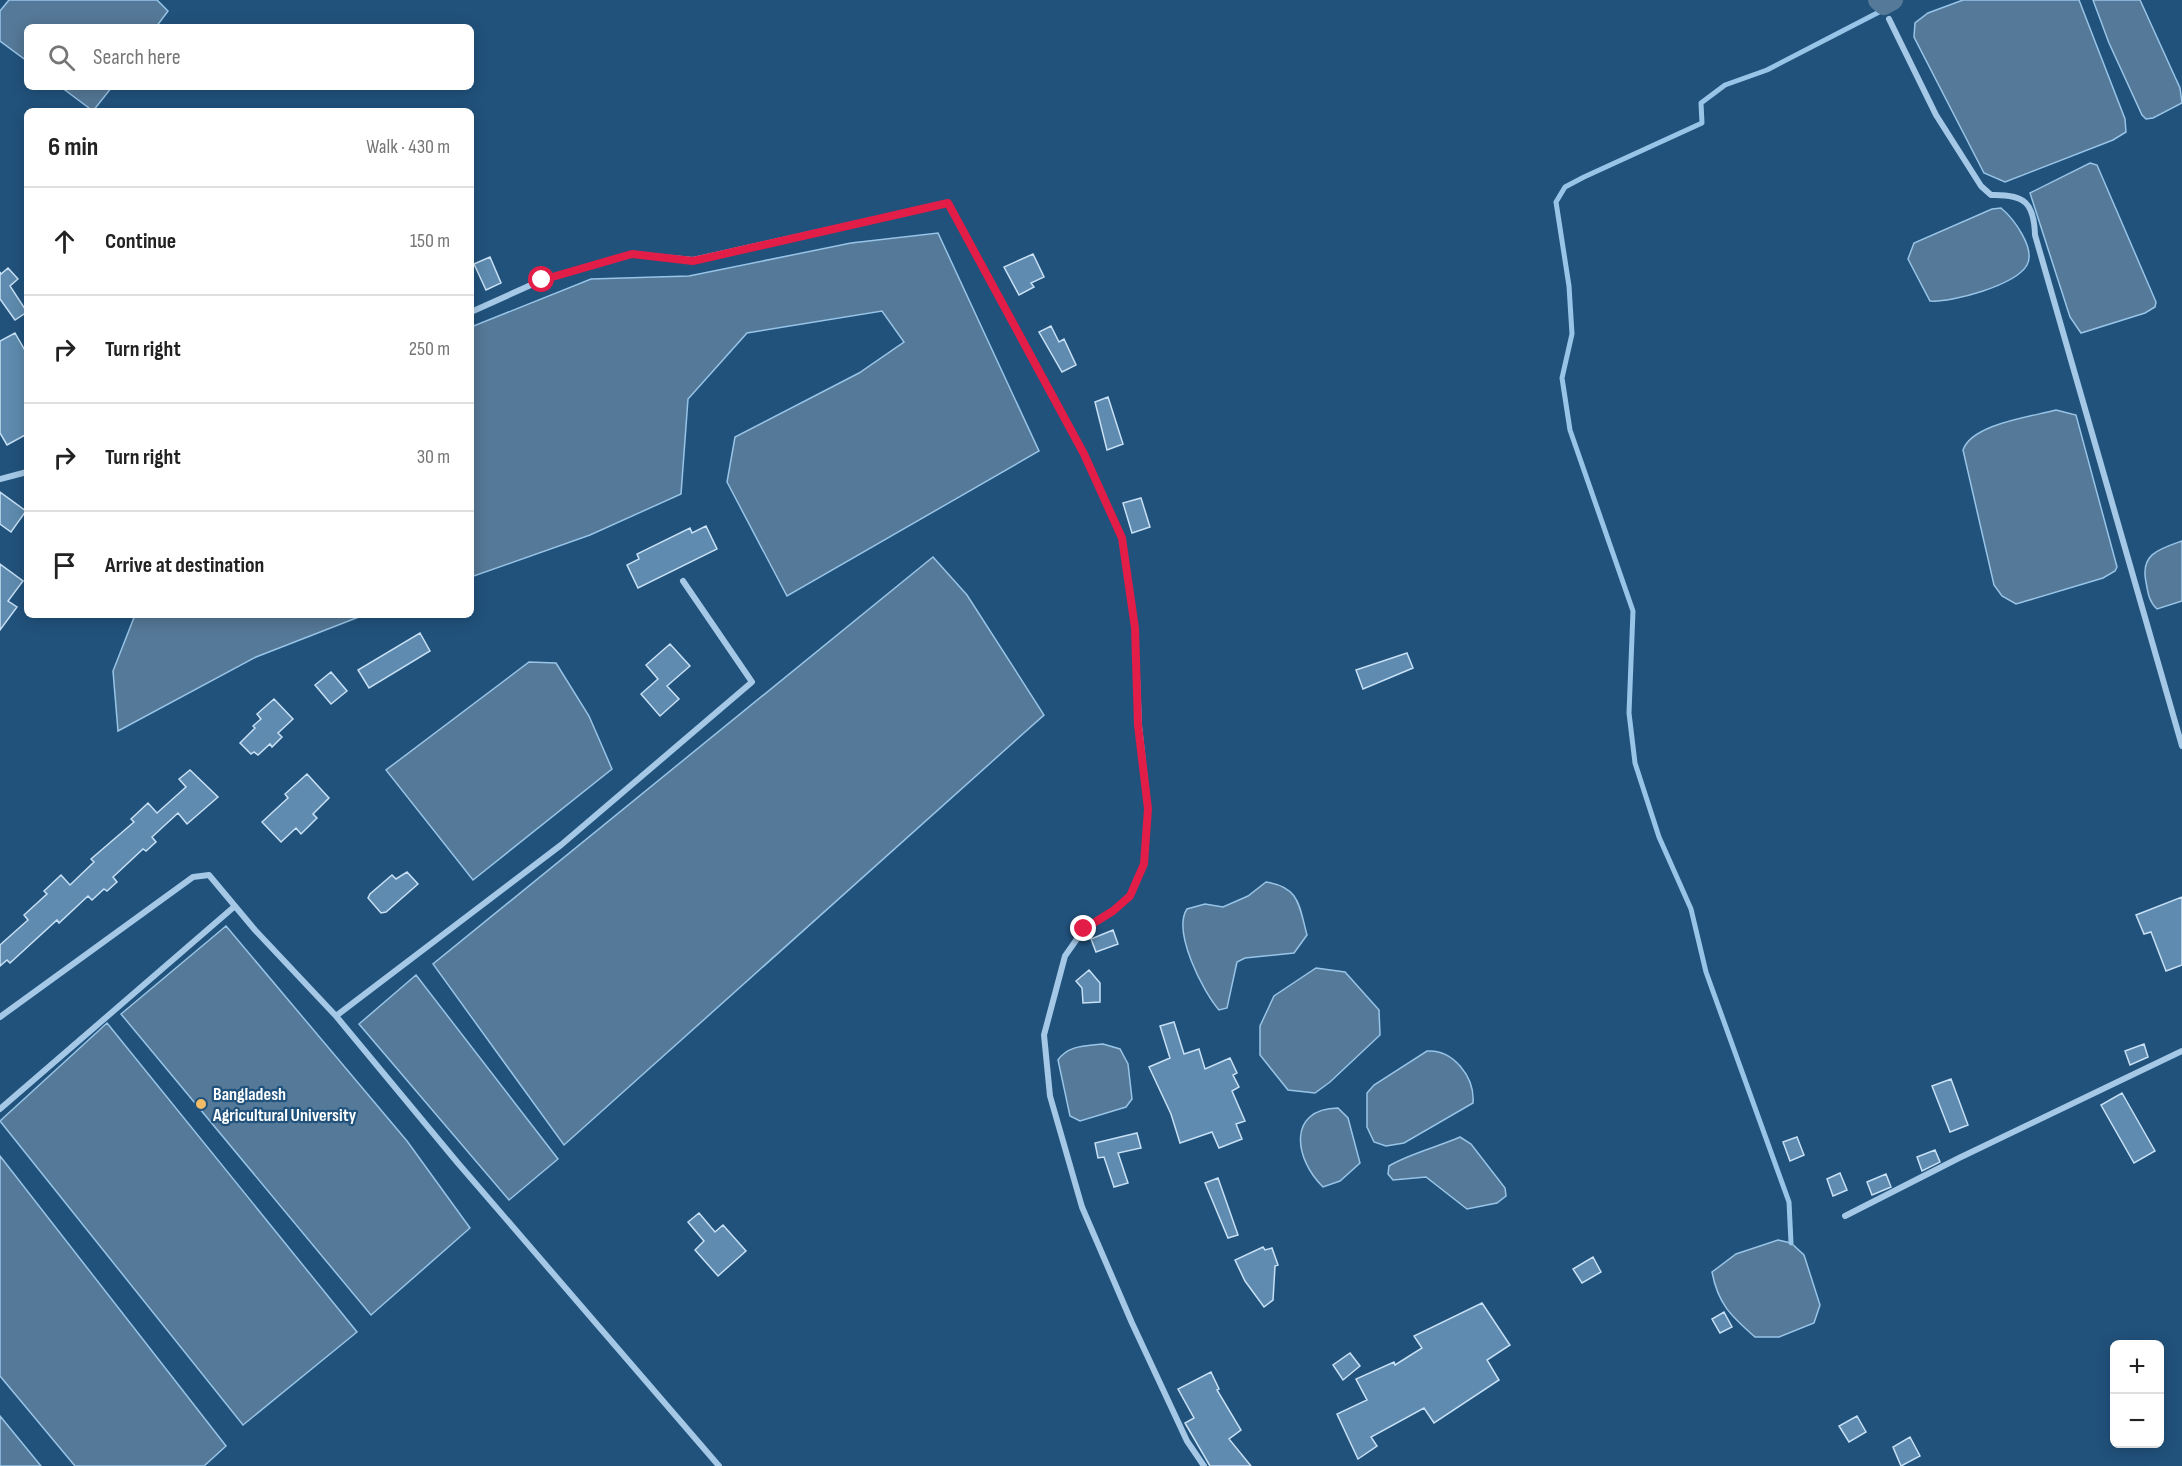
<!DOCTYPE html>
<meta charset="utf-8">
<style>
:root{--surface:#fff;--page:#f6f6f6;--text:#222;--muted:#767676;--line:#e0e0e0}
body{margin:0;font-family:"Sofia Sans Condensed",sans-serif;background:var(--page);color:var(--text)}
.controls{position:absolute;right:18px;bottom:18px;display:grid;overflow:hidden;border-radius:9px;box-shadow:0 3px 15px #0003}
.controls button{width:54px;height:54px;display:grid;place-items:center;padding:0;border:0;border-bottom:2px solid var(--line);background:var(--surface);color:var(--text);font:30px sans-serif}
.stop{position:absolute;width:18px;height:18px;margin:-14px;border:4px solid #e11d48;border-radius:50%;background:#fff}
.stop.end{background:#e11d48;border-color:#fff;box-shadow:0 2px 6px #0008}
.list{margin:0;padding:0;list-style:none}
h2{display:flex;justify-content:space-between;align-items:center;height:78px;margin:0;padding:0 24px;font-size:26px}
h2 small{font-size:20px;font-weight:400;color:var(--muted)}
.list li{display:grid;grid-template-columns:39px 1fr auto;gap:18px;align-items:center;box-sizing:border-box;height:108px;padding:0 24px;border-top:2px solid var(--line)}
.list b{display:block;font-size:22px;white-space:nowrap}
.list em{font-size:20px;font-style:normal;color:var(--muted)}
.icon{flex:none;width:33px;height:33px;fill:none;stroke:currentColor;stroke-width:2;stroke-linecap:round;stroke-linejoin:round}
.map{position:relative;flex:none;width:2182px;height:1466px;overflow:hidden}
.search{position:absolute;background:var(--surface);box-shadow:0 3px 15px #0003;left:24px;top:24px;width:450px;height:66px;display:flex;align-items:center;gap:15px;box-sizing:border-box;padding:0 21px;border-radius:9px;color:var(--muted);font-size:22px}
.panel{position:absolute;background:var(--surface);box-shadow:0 3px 15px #0003;left:24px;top:108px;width:450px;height:510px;border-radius:9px}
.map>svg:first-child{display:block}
.water{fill:#557998;stroke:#98c4e7;stroke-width:1.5}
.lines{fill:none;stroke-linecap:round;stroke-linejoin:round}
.stream{stroke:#98c4e7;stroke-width:5}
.canal{stroke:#557998;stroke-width:20}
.building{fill:#5e8baf;stroke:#c7e0f5;stroke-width:1.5}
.street{stroke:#a4c8e6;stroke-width:6}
.route{stroke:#e11d48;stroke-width:8}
.poi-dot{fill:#f2bc66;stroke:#21527c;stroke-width:2}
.labels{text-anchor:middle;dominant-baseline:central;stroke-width:4.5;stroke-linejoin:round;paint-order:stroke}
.poi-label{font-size:18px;font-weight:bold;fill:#fff;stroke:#21527c;text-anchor:start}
</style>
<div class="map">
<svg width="2182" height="1466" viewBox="0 0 2182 1466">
<rect width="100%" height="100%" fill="#21527c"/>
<path class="water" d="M9,0H157L168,11L156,27H27V61L0,41V11Z
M1963,0H2079L2125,119L2126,132L2113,140L2005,182L1984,173L1914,37L1915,23L1928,13Z
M2093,0H2140L2180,88L2182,103L2153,118L2146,119L2142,115L2109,43Z
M61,87H112L93,111Z
M2090,163L2097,165L2156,302L2155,307L2145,313L2081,333L2070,317L2030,193Z
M2001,208C2013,218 2036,248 2027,265C2016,285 1951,303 1930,301L1908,259L1914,243L1992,209Z
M938,233L1039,451L787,596L727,482L735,437L859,373L904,342L882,311L747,333L688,399L681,494L590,535L471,577V327L591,279L689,276L851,243Z
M2056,410L2076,415L2117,567L2115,571L2103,578L2016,604L2002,596L1994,585L1963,450C1972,424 2030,417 2056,410Z
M2182,541V601L2157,609C2149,602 2148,593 2146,582C2140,554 2159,549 2182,541Z
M933,557L967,595L1044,715L564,1145L433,964Z
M135,615H364L256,657L118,731L113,671Z
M529,662L556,663L589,716L612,769L473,880L386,770Z
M1266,882C1300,887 1299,906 1307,935L1294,953L1245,958L1237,962L1227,1008L1219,1010C1203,992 1172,931 1187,909L1205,904L1223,907L1248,896Z
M226,926L407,1141L470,1228L371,1315L121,1014Z
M1316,968L1345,972L1379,1010L1380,1035L1330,1082L1315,1093L1288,1090L1260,1055V1026L1274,996Z
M416,975L558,1159L509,1200L359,1024Z
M107,1023L357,1332L243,1425L0,1121Z
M1103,1044L1120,1049L1128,1064L1132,1099L1126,1107L1080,1121L1070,1116L1058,1060C1068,1045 1086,1046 1103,1044Z
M1427,1051C1453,1049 1475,1077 1473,1103L1404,1143L1386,1146L1374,1142L1367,1127V1093L1374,1085Z
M1338,1108L1348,1118L1360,1163L1340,1181L1323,1187C1295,1160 1286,1109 1338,1108Z
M1460,1137L1471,1144L1505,1188L1506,1196L1497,1203L1467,1209L1426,1177L1393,1180L1388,1174L1389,1166C1406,1155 1440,1146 1460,1137Z
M0,1156L226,1446L204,1466H75L0,1376Z
M1778,1240L1791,1243L1804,1255L1820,1305L1814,1323L1779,1337H1755C1731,1316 1718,1304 1712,1272L1736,1254Z
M0,1416L41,1466H0Z"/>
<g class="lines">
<path class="stream" d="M1791,1243L1789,1202L1706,972L1691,909L1659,837L1635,763L1629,713L1633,611L1570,430L1562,378L1572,334L1569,286L1556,202L1565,187L1584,177L1702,123L1701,103L1725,85L1767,70L1883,10L1884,5"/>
<path class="canal" d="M1878,0L1884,5L1893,0"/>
</g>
<path class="building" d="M1033,254L1044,277L1031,283L1034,287L1019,295L1004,267Z
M490,257L501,283L486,290L474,264Z
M8,268L18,279L10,286L27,312L15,320L0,299V272L1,274Z
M1051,326L1059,342L1064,339L1076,365L1062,372L1039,332Z
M15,333L27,354V434L7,445L0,433V341Z
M1108,397L1123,444L1107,450L1095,402Z
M0,492L26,511L11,532L0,524Z
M1141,498L1150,527L1132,533L1123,503Z
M706,526L717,549L638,588L627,565L639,559L637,554L690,528L692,533Z
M0,564L23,581L8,601L17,607L0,630Z
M420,633L430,651L369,688L358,670Z
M670,644L690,666L667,686L679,699L660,716L641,694L658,679L646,665Z
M1407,653L1413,668L1363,689L1356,670Z
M331,672L347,691L331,704L315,685Z
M274,699L293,719L278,733L282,737L272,747L270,744L258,755L254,752L251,754L240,743L255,728L253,726L261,719L257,714Z
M190,770L218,797L187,824L178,813L152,837L156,842L146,851L143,849L113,877L117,882L107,891L104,889L92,900L88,896L59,923L57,920L10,963L7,960L0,966V945L28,920L24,915L47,894L44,891L61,875L70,885L94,862L91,859L134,822L131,819L148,803L157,813L186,787L179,779Z
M307,774L329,798L313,814L317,818L301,834L296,828L281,842L262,822L288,798L285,794Z
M407,872L418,884L386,912L381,913L368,898L370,894L392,875L396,879Z
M2182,897V965L2166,971L2151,932L2144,934L2136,915Z
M1113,930L1118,944L1096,952L1091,939Z
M1089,970L1100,983V1002L1083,1003L1082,988L1076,981Z
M1174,1022L1184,1054L1199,1049L1205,1069L1230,1058L1237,1073L1233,1075L1239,1087L1232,1091L1245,1121L1236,1124L1242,1139L1219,1148L1212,1132L1180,1143L1171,1114L1149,1067L1170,1058L1160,1026Z
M2144,1044L2148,1057L2130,1065L2125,1051Z
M1951,1079L1968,1125L1950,1132L1932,1086Z
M2122,1093L2155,1151L2134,1163L2101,1105Z
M1137,1133L1141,1148L1118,1153L1128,1183L1114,1187L1104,1157L1098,1158L1095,1143Z
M1797,1137L1804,1155L1790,1161L1783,1142Z
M1935,1150L1940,1162L1922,1171L1917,1157Z
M1840,1173L1847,1190L1833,1196L1827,1179Z
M1886,1174L1891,1187L1872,1195L1867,1182Z
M1218,1178L1238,1235L1228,1238L1205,1183Z
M699,1213L715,1232L723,1225L746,1251L718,1276L695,1250L704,1241L688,1222Z
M1263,1247L1265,1250L1272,1248L1278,1265L1275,1266L1273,1300L1264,1307L1245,1281L1235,1260Z
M1593,1257L1601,1272L1582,1283L1573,1269Z
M1482,1303L1510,1345L1487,1360L1499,1380L1434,1423L1424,1408L1371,1437L1377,1446L1358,1459L1337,1414L1367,1400L1356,1379L1394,1362L1395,1365L1422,1348L1414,1336Z
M1724,1312L1732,1327L1720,1333L1712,1319Z
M1350,1353L1360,1366L1343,1380L1333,1365Z
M1211,1372L1219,1389L1217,1390L1241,1430L1229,1439L1251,1466H1210L1185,1423L1194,1418L1178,1389Z
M1857,1416L1866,1432L1849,1442L1839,1426Z
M1910,1437L1920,1456L1901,1466L1893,1447Z"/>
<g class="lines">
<path class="street" d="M1889,19L1936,115L1981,186L1991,195C2025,194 2034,203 2035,235L2182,746
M471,312L542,280L632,254L693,260L948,203L1084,454L1122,538L1135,628L1139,725L1148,809L1144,864L1130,896L1113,911L1084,929L1065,956L1044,1035L1050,1096L1082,1207L1132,1323L1187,1441L1204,1466
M0,479L27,472
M336,1016L561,845L752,682L683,581
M0,1017L193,877L209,875L255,930L336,1016L457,1162L719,1466
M0,1109L235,906
M1845,1216L1959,1158L2182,1051"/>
</g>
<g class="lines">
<path class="route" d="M542,280L632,254L693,261L948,203L1084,454L1122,538L1135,628L1138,725L1148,809L1144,864L1130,896L1113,911L1084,929"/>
</g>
<circle class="poi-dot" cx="201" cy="1104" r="6"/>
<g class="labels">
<g class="poi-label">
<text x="213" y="1094">Bangladesh<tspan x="213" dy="21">Agricultural University</tspan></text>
</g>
</g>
</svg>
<div class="controls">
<button>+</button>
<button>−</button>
</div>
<div class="stop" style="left:542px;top:280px"></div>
<div class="stop end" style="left:1084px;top:929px"></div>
<div class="search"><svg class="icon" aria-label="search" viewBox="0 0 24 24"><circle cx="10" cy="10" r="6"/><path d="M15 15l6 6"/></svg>Search here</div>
<section class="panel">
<h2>6 min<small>Walk · 430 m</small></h2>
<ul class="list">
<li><svg class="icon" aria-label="ahead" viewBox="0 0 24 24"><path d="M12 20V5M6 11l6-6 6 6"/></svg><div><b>Continue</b></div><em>150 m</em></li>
<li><svg class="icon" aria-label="right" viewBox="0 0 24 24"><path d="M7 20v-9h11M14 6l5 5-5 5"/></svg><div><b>Turn right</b></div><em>250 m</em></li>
<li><svg class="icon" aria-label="right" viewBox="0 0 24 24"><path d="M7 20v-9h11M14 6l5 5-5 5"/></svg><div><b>Turn right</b></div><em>30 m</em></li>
<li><svg class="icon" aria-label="arrive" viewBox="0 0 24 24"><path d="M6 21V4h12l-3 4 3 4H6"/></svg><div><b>Arrive at destination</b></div></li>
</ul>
</section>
</div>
